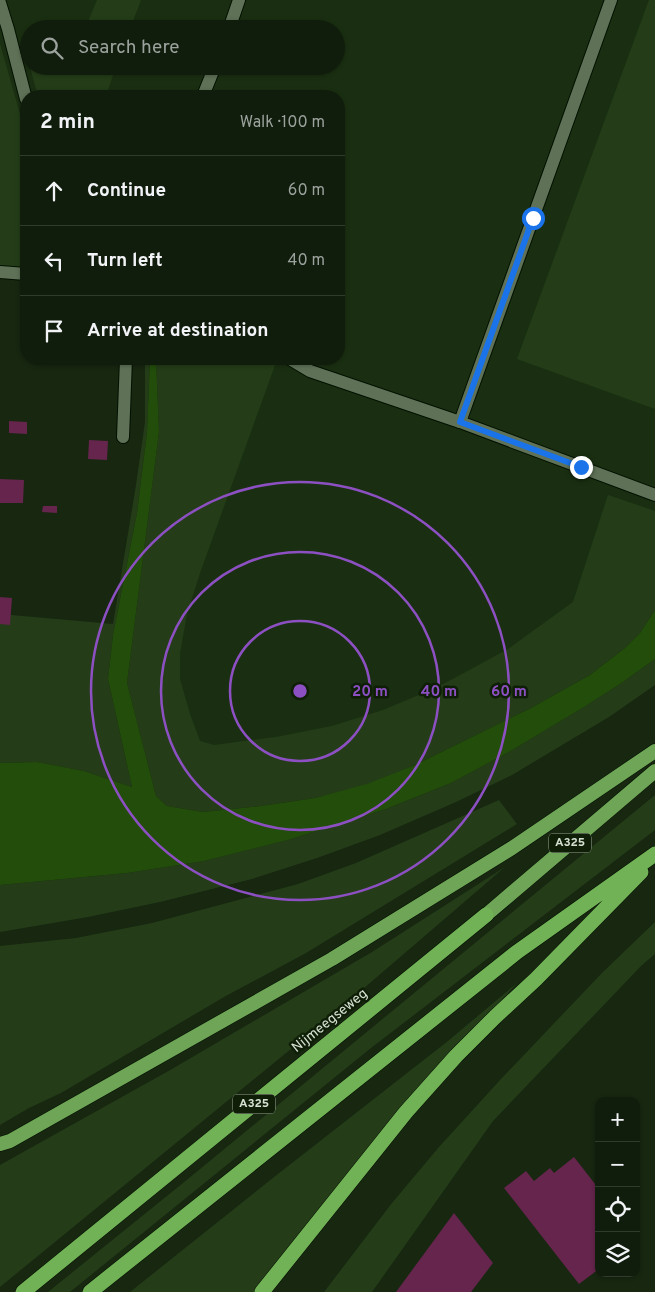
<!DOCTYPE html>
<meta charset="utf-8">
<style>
:root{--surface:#111d0c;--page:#1a2615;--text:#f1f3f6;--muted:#9ca29d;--line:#303b2d}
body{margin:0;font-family:Overpass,sans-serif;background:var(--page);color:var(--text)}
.controls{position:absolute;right:15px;bottom:15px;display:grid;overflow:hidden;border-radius:10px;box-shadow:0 1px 4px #0004}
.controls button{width:45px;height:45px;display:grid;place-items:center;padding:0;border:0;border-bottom:1px solid var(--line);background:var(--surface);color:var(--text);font:25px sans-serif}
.stop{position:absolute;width:15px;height:15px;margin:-11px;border:4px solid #1a73e8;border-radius:50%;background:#fff}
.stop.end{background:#1a73e8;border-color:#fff;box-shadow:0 1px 5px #0008}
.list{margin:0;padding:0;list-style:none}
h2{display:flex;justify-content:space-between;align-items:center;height:65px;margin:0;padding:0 20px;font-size:21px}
h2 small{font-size:16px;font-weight:400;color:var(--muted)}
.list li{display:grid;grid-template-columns:32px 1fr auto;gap:15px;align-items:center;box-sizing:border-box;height:70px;padding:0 20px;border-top:1px solid var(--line)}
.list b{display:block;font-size:19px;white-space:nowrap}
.list em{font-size:16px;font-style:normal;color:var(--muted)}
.icon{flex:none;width:28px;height:28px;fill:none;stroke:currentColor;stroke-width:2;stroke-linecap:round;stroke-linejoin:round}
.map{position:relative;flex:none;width:655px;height:1292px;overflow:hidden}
.search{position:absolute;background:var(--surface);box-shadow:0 1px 4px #0004;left:20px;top:20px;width:325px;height:55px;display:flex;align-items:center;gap:12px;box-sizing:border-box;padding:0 18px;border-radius:28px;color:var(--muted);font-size:19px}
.panel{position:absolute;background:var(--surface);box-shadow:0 1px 4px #0004;left:20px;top:90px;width:325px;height:275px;border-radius:20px}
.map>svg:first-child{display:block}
.built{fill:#1a2f11;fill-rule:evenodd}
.green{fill:#243d18}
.water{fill:#234d0b}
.building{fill:#65254c}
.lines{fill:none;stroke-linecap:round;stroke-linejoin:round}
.service-casing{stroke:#031000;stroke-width:14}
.minor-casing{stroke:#031000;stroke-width:14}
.trunk-casing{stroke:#031000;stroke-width:15}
.motorway-casing{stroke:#031000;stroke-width:16}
.service{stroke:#5f7257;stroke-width:12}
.minor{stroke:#5f7257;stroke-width:12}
.trunk{stroke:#6ea556;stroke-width:14}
.motorway{stroke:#72b256;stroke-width:15}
.route{stroke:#1a73e8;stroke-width:6}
.ring{fill:none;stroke:#8d50c3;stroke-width:2.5}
.labels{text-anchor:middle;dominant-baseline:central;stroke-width:5;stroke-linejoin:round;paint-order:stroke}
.shield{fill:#0e1e07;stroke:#9aa695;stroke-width:1}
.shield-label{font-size:12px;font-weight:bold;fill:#d6e1d2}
.street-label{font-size:14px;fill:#d6e1d2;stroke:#0e1e07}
.centre{fill:#8d50c3;stroke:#0e1e07;stroke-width:2.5}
.ring-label{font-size:15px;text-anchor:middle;font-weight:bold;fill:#8d50c3;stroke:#0e1e07;stroke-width:5;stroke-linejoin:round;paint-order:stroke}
</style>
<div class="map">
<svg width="655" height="1292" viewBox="0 0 655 1292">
<rect width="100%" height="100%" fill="#172710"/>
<path class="built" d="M0,0H655V563L568,640L344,743L200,771L166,666L186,359H339V96H26V210L0,160ZM29,29H336V66H29Z"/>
<path class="green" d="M97,0H141L130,29H85Z
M649,0H655V409L517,359Z
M0,44L26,135V270H0Z
M31,66H116L106,96H38L30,67Z
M145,359H150L147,432L137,513L113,635L108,679L132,787L84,771L37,762L0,763V614L113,624L136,485L145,422Z
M156,359H263L275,365L200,573L187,614L180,653V679L190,714L200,741L214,745L276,737L332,726L383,710L438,687L508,649L573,602L608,495L655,511V610L640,633L625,648L590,675L531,708L415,765L367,785L315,798L261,806L203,812L167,806L156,796L127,683L159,432Z
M655,659V685L609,717L512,775L456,802L380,835L317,858L252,879L160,902L88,917L0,932V885L127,873L204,861L288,840L386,809L451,783L509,752L584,707L620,684Z
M655,795V830L371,1048L70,1292H48L183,1183Z
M499,800L517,824L306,953L224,997L61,1093L29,1108L0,1125V946L76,938L152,923L298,884L356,863Z
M505,867L335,1013L0,1287V1165L172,1069L372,952Z
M655,922V954L641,966L493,1121L372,1292H324L392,1203L439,1147L501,1079L602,973Z
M517,983L448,1059L258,1292H130L269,1181L448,1041Z"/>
<path class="water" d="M150,359H156L159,432L127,683L156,796L167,806L203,812L261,806L315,798L367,784L415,765L531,708L590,675L625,648L640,633L655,610V659L620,684L584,707L509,752L451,783L386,809L288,840L204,861L127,873L0,885V763L37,762L84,771L132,787L108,679L113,635L137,513L147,432Z"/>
<path class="building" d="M9,421L27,422V434L9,433Z
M89,440L108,441L107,460L88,459Z
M0,479L24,480L23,503H0Z
M43,506H57V513L42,512Z
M0,597L12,598L10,625L0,624Z
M574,1157L599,1189V1261L598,1262L599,1269L579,1284L504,1188L526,1171L534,1181L550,1168L554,1173Z
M454,1213L493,1263L471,1292H396Z"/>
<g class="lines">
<g class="service-casing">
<path id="service" d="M0,3L8,29L26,99
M0,272L26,274
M460,422L611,0
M123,437L126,359"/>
</g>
<g class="minor-casing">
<path id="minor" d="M229,29L239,0
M203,96L215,66
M290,359L310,371L460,422L655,495"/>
</g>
<g class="trunk-casing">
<path id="trunk" d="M486,915L655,771
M0,1144L10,1141L332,959L512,848L655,751"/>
</g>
<g class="motorway-casing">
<path id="motorway" d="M23,1292L486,915
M90,1292L517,952L655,854
M262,1292L406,1112L456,1056L495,1017L536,979L641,872"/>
</g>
<use href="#service" class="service"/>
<use href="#minor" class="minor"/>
<use href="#trunk" class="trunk"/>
<use href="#motorway" class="motorway"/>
</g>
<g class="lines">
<path class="route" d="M533,218L460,422L581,467"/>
</g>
<g class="ring">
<circle cx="300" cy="691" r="70"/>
<circle cx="300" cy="691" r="139"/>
<circle cx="300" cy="691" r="209"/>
</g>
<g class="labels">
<g class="shield">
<rect x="549" y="833.5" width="42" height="19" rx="4"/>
<rect x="233" y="1094.5" width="42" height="19" rx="4"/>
</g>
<g class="shield-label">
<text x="570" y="843">A325</text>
<text x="254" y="1104">A325</text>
</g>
<g class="street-label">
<text transform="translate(330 1021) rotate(-39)">Nijmeegseweg</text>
</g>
</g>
<circle cx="300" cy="691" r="8" class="centre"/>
<g class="ring-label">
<text x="370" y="696">20 m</text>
<text x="439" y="696">40 m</text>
<text x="509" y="696">60 m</text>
</g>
</svg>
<div class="controls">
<button>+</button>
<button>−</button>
<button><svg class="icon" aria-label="locate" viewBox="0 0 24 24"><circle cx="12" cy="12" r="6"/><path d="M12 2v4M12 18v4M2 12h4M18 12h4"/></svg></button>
<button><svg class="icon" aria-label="layers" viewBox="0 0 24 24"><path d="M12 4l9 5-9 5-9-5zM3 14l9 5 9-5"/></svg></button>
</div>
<div class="stop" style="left:533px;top:218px"></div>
<div class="stop end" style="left:581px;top:467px"></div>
<div class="search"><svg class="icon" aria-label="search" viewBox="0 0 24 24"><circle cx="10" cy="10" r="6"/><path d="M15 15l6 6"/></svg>Search here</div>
<section class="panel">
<h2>2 min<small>Walk · 100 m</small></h2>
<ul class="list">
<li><svg class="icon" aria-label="ahead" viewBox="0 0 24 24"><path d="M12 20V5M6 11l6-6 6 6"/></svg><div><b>Continue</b></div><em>60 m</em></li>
<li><svg class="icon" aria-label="left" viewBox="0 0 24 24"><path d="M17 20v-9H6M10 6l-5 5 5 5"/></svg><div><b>Turn left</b></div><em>40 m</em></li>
<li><svg class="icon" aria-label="arrive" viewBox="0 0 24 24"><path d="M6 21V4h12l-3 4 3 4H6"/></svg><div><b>Arrive at destination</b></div></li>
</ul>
</section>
</div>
